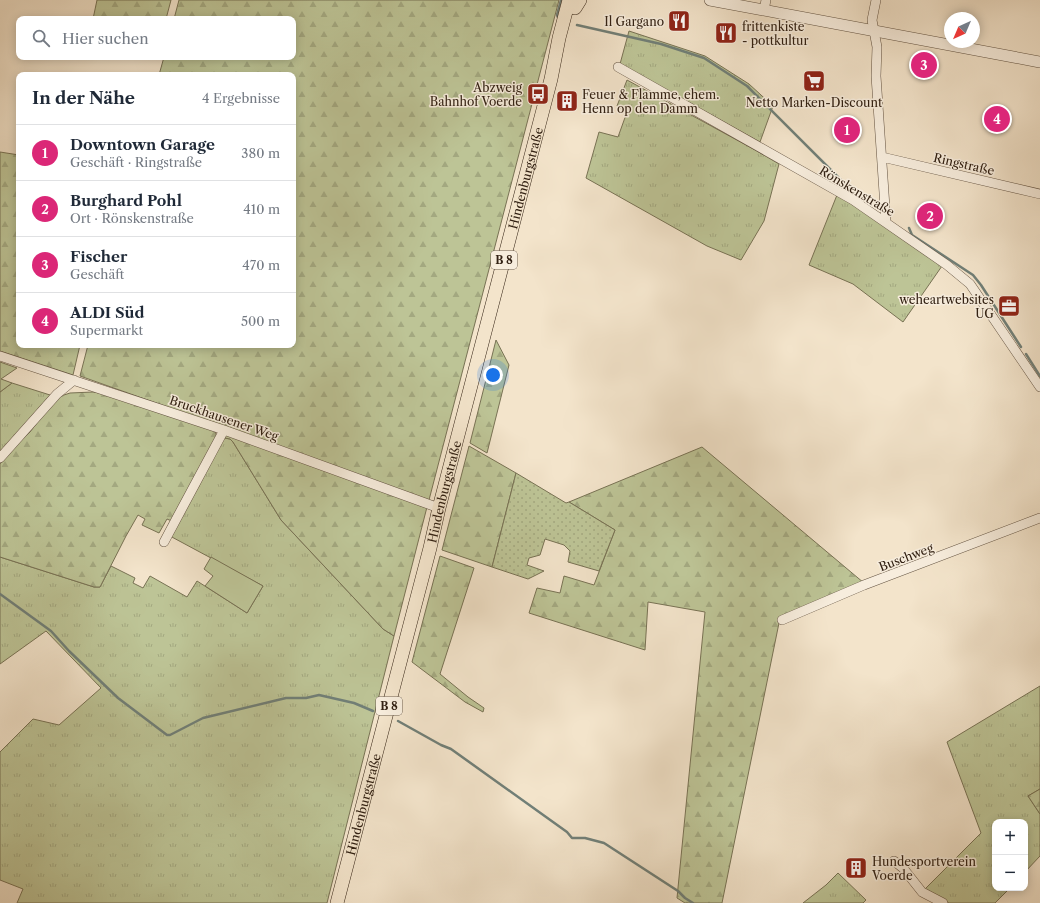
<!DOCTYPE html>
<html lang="de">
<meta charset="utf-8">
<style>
:root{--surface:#fff;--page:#f6f6f7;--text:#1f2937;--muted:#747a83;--line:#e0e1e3;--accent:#db2777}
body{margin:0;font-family:"Libre Caslon Text",serif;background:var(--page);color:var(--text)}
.controls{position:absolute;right:12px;bottom:12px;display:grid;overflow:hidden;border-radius:8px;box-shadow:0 2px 10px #0003}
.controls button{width:36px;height:36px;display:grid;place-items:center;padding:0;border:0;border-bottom:1px solid var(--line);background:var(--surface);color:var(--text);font:20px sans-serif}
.compass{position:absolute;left:944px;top:12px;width:36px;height:36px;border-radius:50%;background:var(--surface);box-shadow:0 2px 10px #0003;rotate:224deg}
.you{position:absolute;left:493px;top:375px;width:14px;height:14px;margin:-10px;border:3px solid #fff;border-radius:50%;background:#1a73e8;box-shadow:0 0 0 6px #1a73e833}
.badge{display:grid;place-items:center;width:26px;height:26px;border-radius:50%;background:var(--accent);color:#fff;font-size:13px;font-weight:700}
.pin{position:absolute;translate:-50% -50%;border:2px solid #fff;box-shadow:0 1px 4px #0006}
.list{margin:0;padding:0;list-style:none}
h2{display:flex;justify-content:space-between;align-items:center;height:52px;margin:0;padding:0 16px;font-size:17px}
h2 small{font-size:13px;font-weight:400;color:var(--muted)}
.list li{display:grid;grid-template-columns:26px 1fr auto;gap:12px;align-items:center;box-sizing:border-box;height:56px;padding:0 16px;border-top:1px solid var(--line)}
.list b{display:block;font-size:15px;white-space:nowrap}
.list p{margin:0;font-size:13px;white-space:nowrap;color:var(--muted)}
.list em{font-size:13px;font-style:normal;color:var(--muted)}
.icon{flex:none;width:22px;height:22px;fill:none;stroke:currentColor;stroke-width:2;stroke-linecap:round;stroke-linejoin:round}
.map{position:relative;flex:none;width:1040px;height:903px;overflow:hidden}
.search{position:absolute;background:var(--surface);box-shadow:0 2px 10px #0003;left:16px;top:16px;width:280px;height:44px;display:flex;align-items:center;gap:10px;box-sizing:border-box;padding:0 14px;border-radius:8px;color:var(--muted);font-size:15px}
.panel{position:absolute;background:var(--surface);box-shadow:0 2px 10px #0003;left:16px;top:72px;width:280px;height:276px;border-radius:8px}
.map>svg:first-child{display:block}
.grass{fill:url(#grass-tufts);stroke:#787254}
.forest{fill:url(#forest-firs);stroke:#787254}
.park{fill:url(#park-dots);stroke:#787254}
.pitch{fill:#bdc496;stroke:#787254}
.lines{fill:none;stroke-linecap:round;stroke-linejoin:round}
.stream{stroke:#717f77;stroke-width:2.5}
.minor-casing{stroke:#625241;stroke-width:10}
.tertiary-casing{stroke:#625241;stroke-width:12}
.primary-casing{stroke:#322113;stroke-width:14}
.minor{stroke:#f7eddd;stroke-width:9}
.tertiary{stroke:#f7eddd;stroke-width:11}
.primary{stroke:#f3e4cb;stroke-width:13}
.labels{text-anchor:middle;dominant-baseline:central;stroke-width:3;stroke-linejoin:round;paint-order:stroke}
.shield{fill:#f7eddd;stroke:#6d5e50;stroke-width:1}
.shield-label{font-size:11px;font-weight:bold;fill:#322113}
.poi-label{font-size:12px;fill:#322113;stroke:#f7eddd;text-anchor:end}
.street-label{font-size:12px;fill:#322113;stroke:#f7eddd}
</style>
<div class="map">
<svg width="1040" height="903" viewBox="0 0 1040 903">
<defs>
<pattern id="grass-tufts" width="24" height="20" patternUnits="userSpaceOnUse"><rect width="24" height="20" fill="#bdc496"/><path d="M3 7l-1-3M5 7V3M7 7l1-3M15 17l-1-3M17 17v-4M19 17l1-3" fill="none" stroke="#a3a880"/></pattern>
<pattern id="forest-firs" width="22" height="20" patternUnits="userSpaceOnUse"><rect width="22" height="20" fill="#bdc496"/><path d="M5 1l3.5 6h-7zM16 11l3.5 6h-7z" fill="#a3a880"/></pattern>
<pattern id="park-dots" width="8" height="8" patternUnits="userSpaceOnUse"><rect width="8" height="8" fill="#bdc496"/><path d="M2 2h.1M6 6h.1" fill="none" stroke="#a3a880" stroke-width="1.8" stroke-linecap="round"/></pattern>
</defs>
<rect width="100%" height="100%" fill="#f3e4cb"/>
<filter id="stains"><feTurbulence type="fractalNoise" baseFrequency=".005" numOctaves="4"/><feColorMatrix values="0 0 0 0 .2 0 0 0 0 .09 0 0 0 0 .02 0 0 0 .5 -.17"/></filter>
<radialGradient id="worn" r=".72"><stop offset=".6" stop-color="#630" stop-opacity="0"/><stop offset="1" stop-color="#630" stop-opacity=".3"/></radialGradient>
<path class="grass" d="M629,31L705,56L749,84L773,106L760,142L620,64Z
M627,80L757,151L779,164L764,221L741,260L707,246L586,178L599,132L618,137L627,112L617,106Z
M837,195L885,225L942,266L903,322L853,284L809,265Z
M12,383L50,395L0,453V392Z
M224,438L230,439L233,442L281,520L383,629L394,636L327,903H17L23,889L0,880V752L33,719L59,725L101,688L46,631L0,664V557L94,587H100L111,566L135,578L133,583L143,588L150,576L187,597L197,581L247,613L263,586L170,536Z
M1040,686V789L1028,796L1040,814V856L1025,872V822H995V888H1010L995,903H949L924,890L981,833L947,742Z
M838,873L866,900L863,903H803L826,885Z"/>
<path class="forest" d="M97,0H171L166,19H93Z
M179,0H559L429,500L80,376L88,345H293V75H159L164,57H293V19H174Z
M0,152L19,155V345H80L73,375L0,351Z
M496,340L509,365L487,453L470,443Z
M93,392L108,394L213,428L218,438L174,522L167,519L159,533L142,525L145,519L138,515L126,536L100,587H94L0,557V464L16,445L30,432L50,406L61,396L70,393Z
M226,433L427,507L394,636L383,629L281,520L233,442L230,439L225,438Z
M469,446L516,473L492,567L442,550Z
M702,447L864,583L780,618L722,903H685L677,898L705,612L648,602L645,650L529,613L537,588L560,593L564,576L594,585L615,530L569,502Z
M440,556L474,568L440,674L468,697L484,708L483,712L465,702L412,662Z
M1040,789V814L1028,796Z"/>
<path class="park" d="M516,473L566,503L569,502L615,530L599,571L568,562L570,551L564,545L545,539L540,555L529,558L527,565L544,571L528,579L492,567Z"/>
<path class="pitch" d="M0,362L17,368L1,379L12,383L0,392Z
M211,557L263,586L247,613L205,586L213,576L204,569Z"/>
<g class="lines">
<path class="stream" d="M559,20L557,15L561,0
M577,25L661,44L704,58L747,86L858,197H863
M909,228L912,235L973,275L981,285L1021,347
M1026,354L1040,376
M0,594L51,631L69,651L118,698L167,735H170L203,718L286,698H306L319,695L354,703L373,711
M398,721L441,745L451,749L567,832L572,838H585L604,843L678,891L685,898L693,903"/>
<g class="minor-casing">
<path id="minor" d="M876,0L872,20L877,47L876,76L886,222
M764,10L766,0
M618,67L853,200L947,265L970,284L1040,387
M882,157L1040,194
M0,356L224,430L439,508
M0,458L57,394L74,380
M164,542L224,430
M782,620L864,585L1040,518
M894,861L903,868L922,892L943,903"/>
</g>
<g class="tertiary-casing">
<path id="tertiary" d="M710,0L1040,62"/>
</g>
<g class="primary-casing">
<g id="primary">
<path d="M575,8L580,0"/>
<path id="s1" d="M337,903L430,548L439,508L551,79L559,38L569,0"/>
</g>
</g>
<use href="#minor" class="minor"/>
<use href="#tertiary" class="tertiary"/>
<use href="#primary" class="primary"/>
</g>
<defs>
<g id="restaurant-square" transform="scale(1.15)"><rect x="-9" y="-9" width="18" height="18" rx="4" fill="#8f2418" stroke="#f7eddd"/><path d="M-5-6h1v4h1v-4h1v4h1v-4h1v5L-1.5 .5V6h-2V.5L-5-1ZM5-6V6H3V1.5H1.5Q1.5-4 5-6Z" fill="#fff"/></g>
<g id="supermarket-square" transform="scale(1.15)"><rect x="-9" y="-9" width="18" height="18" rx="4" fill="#8f2418" stroke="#f7eddd"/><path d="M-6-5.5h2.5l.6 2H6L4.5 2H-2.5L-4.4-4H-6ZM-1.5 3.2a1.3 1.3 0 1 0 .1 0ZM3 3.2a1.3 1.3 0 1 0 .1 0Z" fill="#fff"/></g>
<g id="bus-square" transform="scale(1.15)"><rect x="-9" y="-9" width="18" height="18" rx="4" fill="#8f2418" stroke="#f7eddd"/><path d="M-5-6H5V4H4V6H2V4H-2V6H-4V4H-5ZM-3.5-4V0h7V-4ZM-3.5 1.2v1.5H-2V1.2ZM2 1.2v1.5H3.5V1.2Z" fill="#fff"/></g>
<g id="building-square" transform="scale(1.15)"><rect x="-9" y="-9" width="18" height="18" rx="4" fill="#8f2418" stroke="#f7eddd"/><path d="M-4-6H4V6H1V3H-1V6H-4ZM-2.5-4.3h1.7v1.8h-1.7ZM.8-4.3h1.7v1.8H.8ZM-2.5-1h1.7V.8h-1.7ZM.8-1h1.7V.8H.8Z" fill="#fff"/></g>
<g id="office-square" transform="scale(1.15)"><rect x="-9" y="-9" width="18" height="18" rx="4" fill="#8f2418" stroke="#f7eddd"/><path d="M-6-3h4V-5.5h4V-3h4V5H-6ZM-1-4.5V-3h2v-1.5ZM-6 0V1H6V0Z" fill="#fff"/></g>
</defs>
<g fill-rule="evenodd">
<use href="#restaurant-square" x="679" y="21"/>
<use href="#restaurant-square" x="726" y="33"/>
<use href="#supermarket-square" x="814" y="81"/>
<use href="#bus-square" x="538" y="94"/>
<use href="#building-square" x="567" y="101"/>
<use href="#office-square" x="1009" y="306"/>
<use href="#building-square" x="856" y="868"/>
</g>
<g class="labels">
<g class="shield">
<rect x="491" y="251" width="26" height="18" rx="3"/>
<rect x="376" y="697" width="26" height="18" rx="3"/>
</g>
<g class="shield-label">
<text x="504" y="260">B 8</text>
<text x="389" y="706">B 8</text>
</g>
<g class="poi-label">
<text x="664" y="21">Il Gargano</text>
<text x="742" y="26" text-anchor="start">frittenkiste<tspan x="742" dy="14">- pottkultur</tspan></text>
<text x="522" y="87">Abzweig<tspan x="522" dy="14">Bahnhof Voerde</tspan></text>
<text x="582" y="94" text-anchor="start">Feuer &amp; Flamme, ehem.<tspan x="582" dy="14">Henn op den Damm</tspan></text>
<text x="814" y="102" text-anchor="middle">Netto Marken-Discount</text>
<text x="994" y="299">weheartwebsites<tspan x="994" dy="14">UG</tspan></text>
<text x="872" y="861" text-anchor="start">Hundesportverein<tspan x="872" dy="14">Voerde</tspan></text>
</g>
<g class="street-label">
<text transform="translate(964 164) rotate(13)">Ringstraße</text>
<text stroke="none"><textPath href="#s1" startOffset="749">Hindenburgstraße</textPath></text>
<text transform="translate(857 191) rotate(31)">Rönskenstraße</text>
<text transform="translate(224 418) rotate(19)">Bruckhausener Weg</text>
<text stroke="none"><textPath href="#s1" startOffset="425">Hindenburgstraße</textPath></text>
<text transform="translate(906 557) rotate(-21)">Buschweg</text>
<text stroke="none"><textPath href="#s1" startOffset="102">Hindenburgstraße</textPath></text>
</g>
</g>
<rect width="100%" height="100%" filter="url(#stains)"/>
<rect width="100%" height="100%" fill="url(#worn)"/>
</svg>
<div class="controls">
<button>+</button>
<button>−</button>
</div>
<svg class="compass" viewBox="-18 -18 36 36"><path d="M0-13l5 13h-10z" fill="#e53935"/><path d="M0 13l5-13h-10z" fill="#747a83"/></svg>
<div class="you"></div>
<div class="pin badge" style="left:847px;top:130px">1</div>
<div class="pin badge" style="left:930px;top:216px">2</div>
<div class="pin badge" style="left:924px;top:65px">3</div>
<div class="pin badge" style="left:997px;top:119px">4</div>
<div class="search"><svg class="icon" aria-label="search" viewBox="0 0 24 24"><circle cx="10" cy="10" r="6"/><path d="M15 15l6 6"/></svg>Hier suchen</div>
<section class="panel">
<h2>In der Nähe<small>4 Ergebnisse</small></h2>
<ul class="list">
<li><span class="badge">1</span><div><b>Downtown Garage</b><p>Geschäft · Ringstraße</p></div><em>380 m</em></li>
<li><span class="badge">2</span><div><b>Burghard Pohl</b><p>Ort · Rönskenstraße</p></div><em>410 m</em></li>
<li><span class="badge">3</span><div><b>Fischer</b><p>Geschäft</p></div><em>470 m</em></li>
<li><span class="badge">4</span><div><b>ALDI Süd</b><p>Supermarkt</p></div><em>500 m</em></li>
</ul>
</section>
</div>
